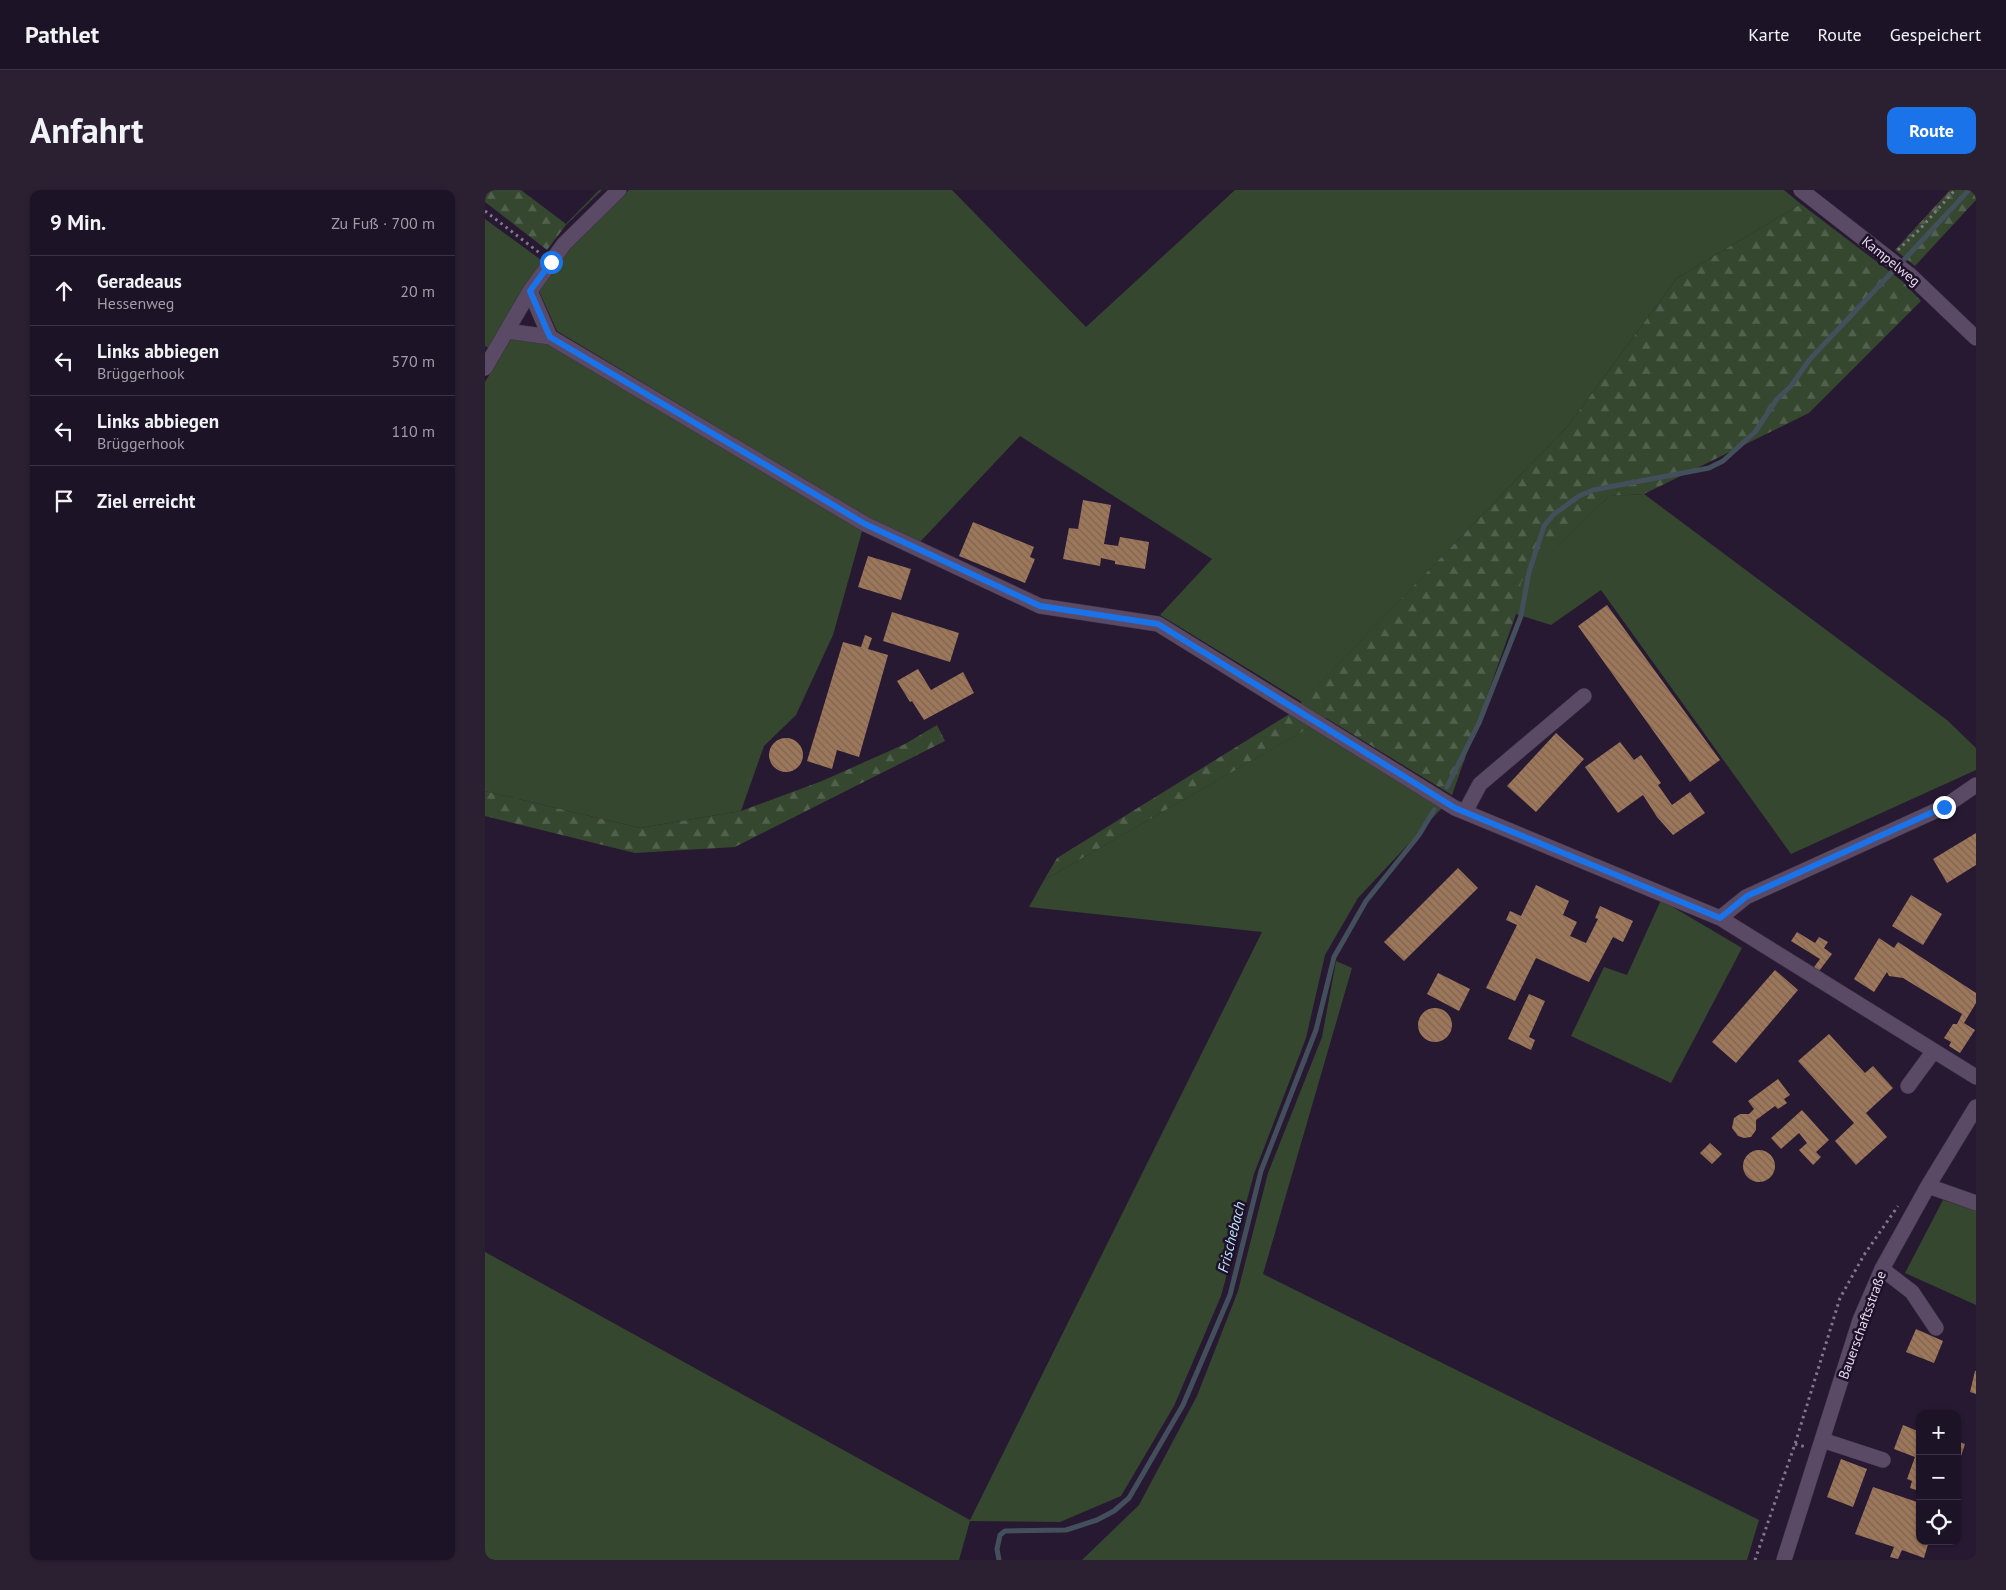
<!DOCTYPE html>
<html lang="de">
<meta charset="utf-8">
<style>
:root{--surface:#1d1326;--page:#2a2032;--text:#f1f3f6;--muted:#a09ea7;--line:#3b3243;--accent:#1a73e8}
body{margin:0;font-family:"PT Sans",sans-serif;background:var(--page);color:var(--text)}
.controls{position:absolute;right:15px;bottom:15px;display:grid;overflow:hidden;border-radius:10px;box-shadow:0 1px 4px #0004}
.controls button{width:45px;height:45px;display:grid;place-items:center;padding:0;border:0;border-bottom:1px solid var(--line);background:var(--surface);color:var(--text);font:25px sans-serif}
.stop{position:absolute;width:15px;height:15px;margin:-11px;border:4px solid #1a73e8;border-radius:50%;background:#fff}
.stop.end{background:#1a73e8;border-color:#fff;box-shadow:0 1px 5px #0008}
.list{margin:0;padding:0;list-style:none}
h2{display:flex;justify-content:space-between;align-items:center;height:65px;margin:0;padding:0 20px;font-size:21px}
h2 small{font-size:16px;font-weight:400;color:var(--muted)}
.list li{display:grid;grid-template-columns:32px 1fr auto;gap:15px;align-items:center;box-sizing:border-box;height:70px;padding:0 20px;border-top:1px solid var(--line)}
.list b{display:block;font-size:19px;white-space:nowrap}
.list p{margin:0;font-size:16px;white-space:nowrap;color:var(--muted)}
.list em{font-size:16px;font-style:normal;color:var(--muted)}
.icon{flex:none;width:28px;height:28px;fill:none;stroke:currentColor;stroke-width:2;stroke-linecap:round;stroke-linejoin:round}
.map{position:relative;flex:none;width:1491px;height:1370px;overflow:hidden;border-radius:10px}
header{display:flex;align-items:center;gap:30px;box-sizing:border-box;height:70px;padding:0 25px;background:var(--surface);border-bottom:1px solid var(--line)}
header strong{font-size:24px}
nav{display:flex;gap:28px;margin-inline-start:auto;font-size:18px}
.intro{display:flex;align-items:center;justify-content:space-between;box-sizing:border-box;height:120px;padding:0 30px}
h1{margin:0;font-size:35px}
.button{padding:12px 22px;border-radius:10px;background:var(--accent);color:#fff;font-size:18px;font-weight:700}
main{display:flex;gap:30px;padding:0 30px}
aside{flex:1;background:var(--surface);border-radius:10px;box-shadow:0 1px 4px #0004}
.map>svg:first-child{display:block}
.green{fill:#35472f}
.forest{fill:url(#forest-firs)}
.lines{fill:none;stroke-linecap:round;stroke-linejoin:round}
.stream{stroke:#444f5c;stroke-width:5}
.building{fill:url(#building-back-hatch)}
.minor-casing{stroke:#3e3347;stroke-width:16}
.path{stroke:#81768b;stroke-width:3;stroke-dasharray:2.5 4;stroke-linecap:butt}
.minor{stroke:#5a4a66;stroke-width:15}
.route{stroke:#1a73e8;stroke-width:6}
.labels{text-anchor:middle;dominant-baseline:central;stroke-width:5;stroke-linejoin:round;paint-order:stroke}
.street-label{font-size:14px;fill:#e3daeb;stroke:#1e1028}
.water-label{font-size:15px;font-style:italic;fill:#b9e8fc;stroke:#1e1028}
</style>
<header>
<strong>Pathlet</strong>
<nav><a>Karte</a><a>Route</a><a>Gespeichert</a></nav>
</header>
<div class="intro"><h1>Anfahrt</h1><a class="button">Route</a></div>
<main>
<aside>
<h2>9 Min.<small>Zu Fuß · 700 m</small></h2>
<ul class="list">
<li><svg class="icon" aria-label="ahead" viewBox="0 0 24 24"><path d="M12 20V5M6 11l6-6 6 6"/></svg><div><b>Geradeaus</b><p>Hessenweg</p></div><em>20 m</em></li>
<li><svg class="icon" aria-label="left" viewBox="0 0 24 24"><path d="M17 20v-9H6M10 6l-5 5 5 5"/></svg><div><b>Links abbiegen</b><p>Brüggerhook</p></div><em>570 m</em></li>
<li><svg class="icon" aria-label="left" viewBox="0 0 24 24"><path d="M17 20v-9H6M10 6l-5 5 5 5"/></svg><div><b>Links abbiegen</b><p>Brüggerhook</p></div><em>110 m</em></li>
<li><svg class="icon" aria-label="arrive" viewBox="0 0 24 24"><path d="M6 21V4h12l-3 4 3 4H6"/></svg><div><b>Ziel erreicht</b></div></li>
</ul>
</aside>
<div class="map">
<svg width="1491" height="1370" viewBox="0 0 1491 1370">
<defs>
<pattern id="forest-firs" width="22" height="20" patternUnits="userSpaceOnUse" patternTransform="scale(1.25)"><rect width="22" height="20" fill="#35472f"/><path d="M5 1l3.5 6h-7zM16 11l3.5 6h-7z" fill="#52614d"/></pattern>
<pattern id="building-back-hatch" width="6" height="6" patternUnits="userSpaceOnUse" patternTransform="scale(1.25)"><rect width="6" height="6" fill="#9d775a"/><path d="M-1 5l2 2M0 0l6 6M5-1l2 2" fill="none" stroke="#7e6453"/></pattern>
</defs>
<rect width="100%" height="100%" fill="#271932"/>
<path class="green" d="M144,0H467L601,137L750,0H1299L1316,14L1192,88L1083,236L817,512L675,425L727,369L535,246L435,352L376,324L72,141L54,101L88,54Z
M0,29L59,72L4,158L0,156Z
M26,149L66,154L378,338L348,445L311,525L279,556L256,621L155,638L0,601V192Z
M1159,304L1462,530L1491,558V580L1306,664L1116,400L1066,435L1031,424L1035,392L1124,306Z
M825,537L957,618L873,708L840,765L821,848L769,984L736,1106L689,1216L636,1306L575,1332L485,1331L474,1370H0V1062L485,1330L777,742L544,717L559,690Z
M1176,710L1257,758L1186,893L1086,846L1119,777L1142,785Z
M851,771L867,778L778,1084L1274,1330L1262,1370H597L654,1315L712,1206L753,1101L783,983L837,847Z
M1458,1010L1491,1021V1115L1420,1083Z"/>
<path class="forest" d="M0,0H36L81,34L114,0H117L81,35L62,60L0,12Z
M1465,0H1491V10L1430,76L1410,60Z
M1316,14L1417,91L1436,111L1324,223L1159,304L1124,306L1036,392L1031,424L967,605L841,528L559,690L572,668L806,523L1083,236L1192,88Z
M452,535L460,551L250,657L150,663L0,626V601L155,638L256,621L337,591L420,554Z"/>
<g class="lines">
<path class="stream" d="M1417,72L1484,0
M962,597L994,533L1036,426L1044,382L1059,336L1068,325L1094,306L1108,300L1224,278L1238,271L1270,242L1292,209L1306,196L1325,169L1409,80
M514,1370L512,1359L515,1345L520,1341L581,1340L612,1330L629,1321L644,1308L698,1215L745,1105L776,981L831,840L849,767L881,711L934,645L949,620"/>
</g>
<path class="building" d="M598,310L626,315L619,354L633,356L635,347L664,352L660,379L630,374V371L616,368L615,376L578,369L584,338L593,339Z
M488,332L549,357L545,367L550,369L540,393L474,366Z
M383,366L426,379L416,410L373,397Z
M1122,415L1235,570L1205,592L1093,436Z
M407,422L474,443L465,472L398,451Z
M380,445L387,448L383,459L403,465L374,567L352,560L347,579L322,571L358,452L376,457Z
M433,479L446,500L478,482L489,503L439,530L427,511L425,512L412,491Z
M1071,543L1099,569L1051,622L1022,596Z
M284 565a17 17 0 1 1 34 0a17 17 0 1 1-34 0Z
M1135,552L1149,570L1156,565L1176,593L1173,595L1187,615L1205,602L1220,623L1188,645L1172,627L1158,605L1133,623L1100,577Z
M1491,643V675L1462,693L1448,669Z
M973,678L993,698L919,771L899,752Z
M1051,695L1084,711L1078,725L1092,732L1085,746L1101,753L1113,729L1110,728L1115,716L1148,731L1138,752L1128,747L1104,792L1051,768L1030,811L1001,798L1032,735L1021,730L1025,721L1036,726Z
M1426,705L1457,724L1438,755L1407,736Z
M1312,742L1330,753L1334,747L1343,752L1339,758L1347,764L1334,781L1329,777L1335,769L1306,751Z
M1394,748L1409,758L1413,752L1491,803V813L1479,833L1490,840L1475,863L1464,856L1466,852L1459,848L1468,834H1472L1477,824L1418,788L1404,786L1402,782L1389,802L1369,789Z
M1290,780L1313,800L1251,873L1227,852Z
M953,783L985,799L974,821L942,804Z
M1044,804L1060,811L1044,847L1050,850L1046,860L1023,849Z
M933 835a17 17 0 1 1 34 0a17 17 0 1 1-34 0Z
M1344,844L1380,883L1388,876L1408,898L1381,923L1402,947L1371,975L1350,951L1369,933L1313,871Z
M1293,889L1305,905L1299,909L1302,913L1293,919L1290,916L1271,930V940L1266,947L1259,948L1253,946L1247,938L1249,928L1255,924H1264L1269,919L1263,911Z
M1317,920L1344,950L1331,962L1336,967L1328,975L1314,960L1322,953L1314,943L1296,959L1286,948Z
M1225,953L1237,964L1227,974L1215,963Z
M1258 976a16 16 0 1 1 32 0a16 16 0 1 1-32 0Z
M1431,1139L1458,1151L1449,1173L1421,1162Z
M1490,1181H1491V1204L1485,1202Z
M1418,1235L1435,1242V1253L1432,1260L1435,1261L1434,1301L1425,1298L1427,1291L1422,1289L1430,1267L1409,1259Z
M1472,1251L1480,1254L1474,1272L1472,1271Z
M1356,1269L1382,1279L1368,1317L1342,1307Z
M1388,1297L1435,1313V1351H1444L1439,1368L1417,1360L1413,1369L1405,1367L1409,1357L1370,1344Z"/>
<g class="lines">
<g class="minor-casing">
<path id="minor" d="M1316,0L1425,85L1491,148
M45,101L65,147L380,334L555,416L673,434L970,618L1235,728L1261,707L1459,617L1491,595
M22,141L65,147
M0,178L45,101L79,54L134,0
M980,622L995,594L1099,506
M1235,728L1491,887
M1423,896L1448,862
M1443,996L1491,1013
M1397,1079L1427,1102L1451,1138
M1337,1250L1398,1270
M1299,1370L1375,1130L1397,1079L1443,996L1491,917"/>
</g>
<path class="path" d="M0,21L56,64
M1413,60L1435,39L1470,0
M1310,1254L1321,1257
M1270,1370L1310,1254L1355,1108L1379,1065L1413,1016"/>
<use href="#minor" class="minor"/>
</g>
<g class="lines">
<path class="route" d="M66,72L45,101L65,147L380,334L555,416L673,434L970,618L1235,728L1262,706L1459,617"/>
</g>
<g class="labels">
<g class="street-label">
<text transform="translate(1406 71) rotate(39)">Kampelweg</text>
<text transform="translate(1377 1135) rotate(-70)">Bauerschaftsstraße</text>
</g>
<g class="water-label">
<text transform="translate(746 1047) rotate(-76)">Frischebach</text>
</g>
</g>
</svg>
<div class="controls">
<button>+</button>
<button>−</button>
<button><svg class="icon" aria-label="locate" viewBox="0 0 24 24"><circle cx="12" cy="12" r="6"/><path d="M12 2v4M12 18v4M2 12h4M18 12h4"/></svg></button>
</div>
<div class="stop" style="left:66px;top:72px"></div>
<div class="stop end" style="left:1459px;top:617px"></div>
</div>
</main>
